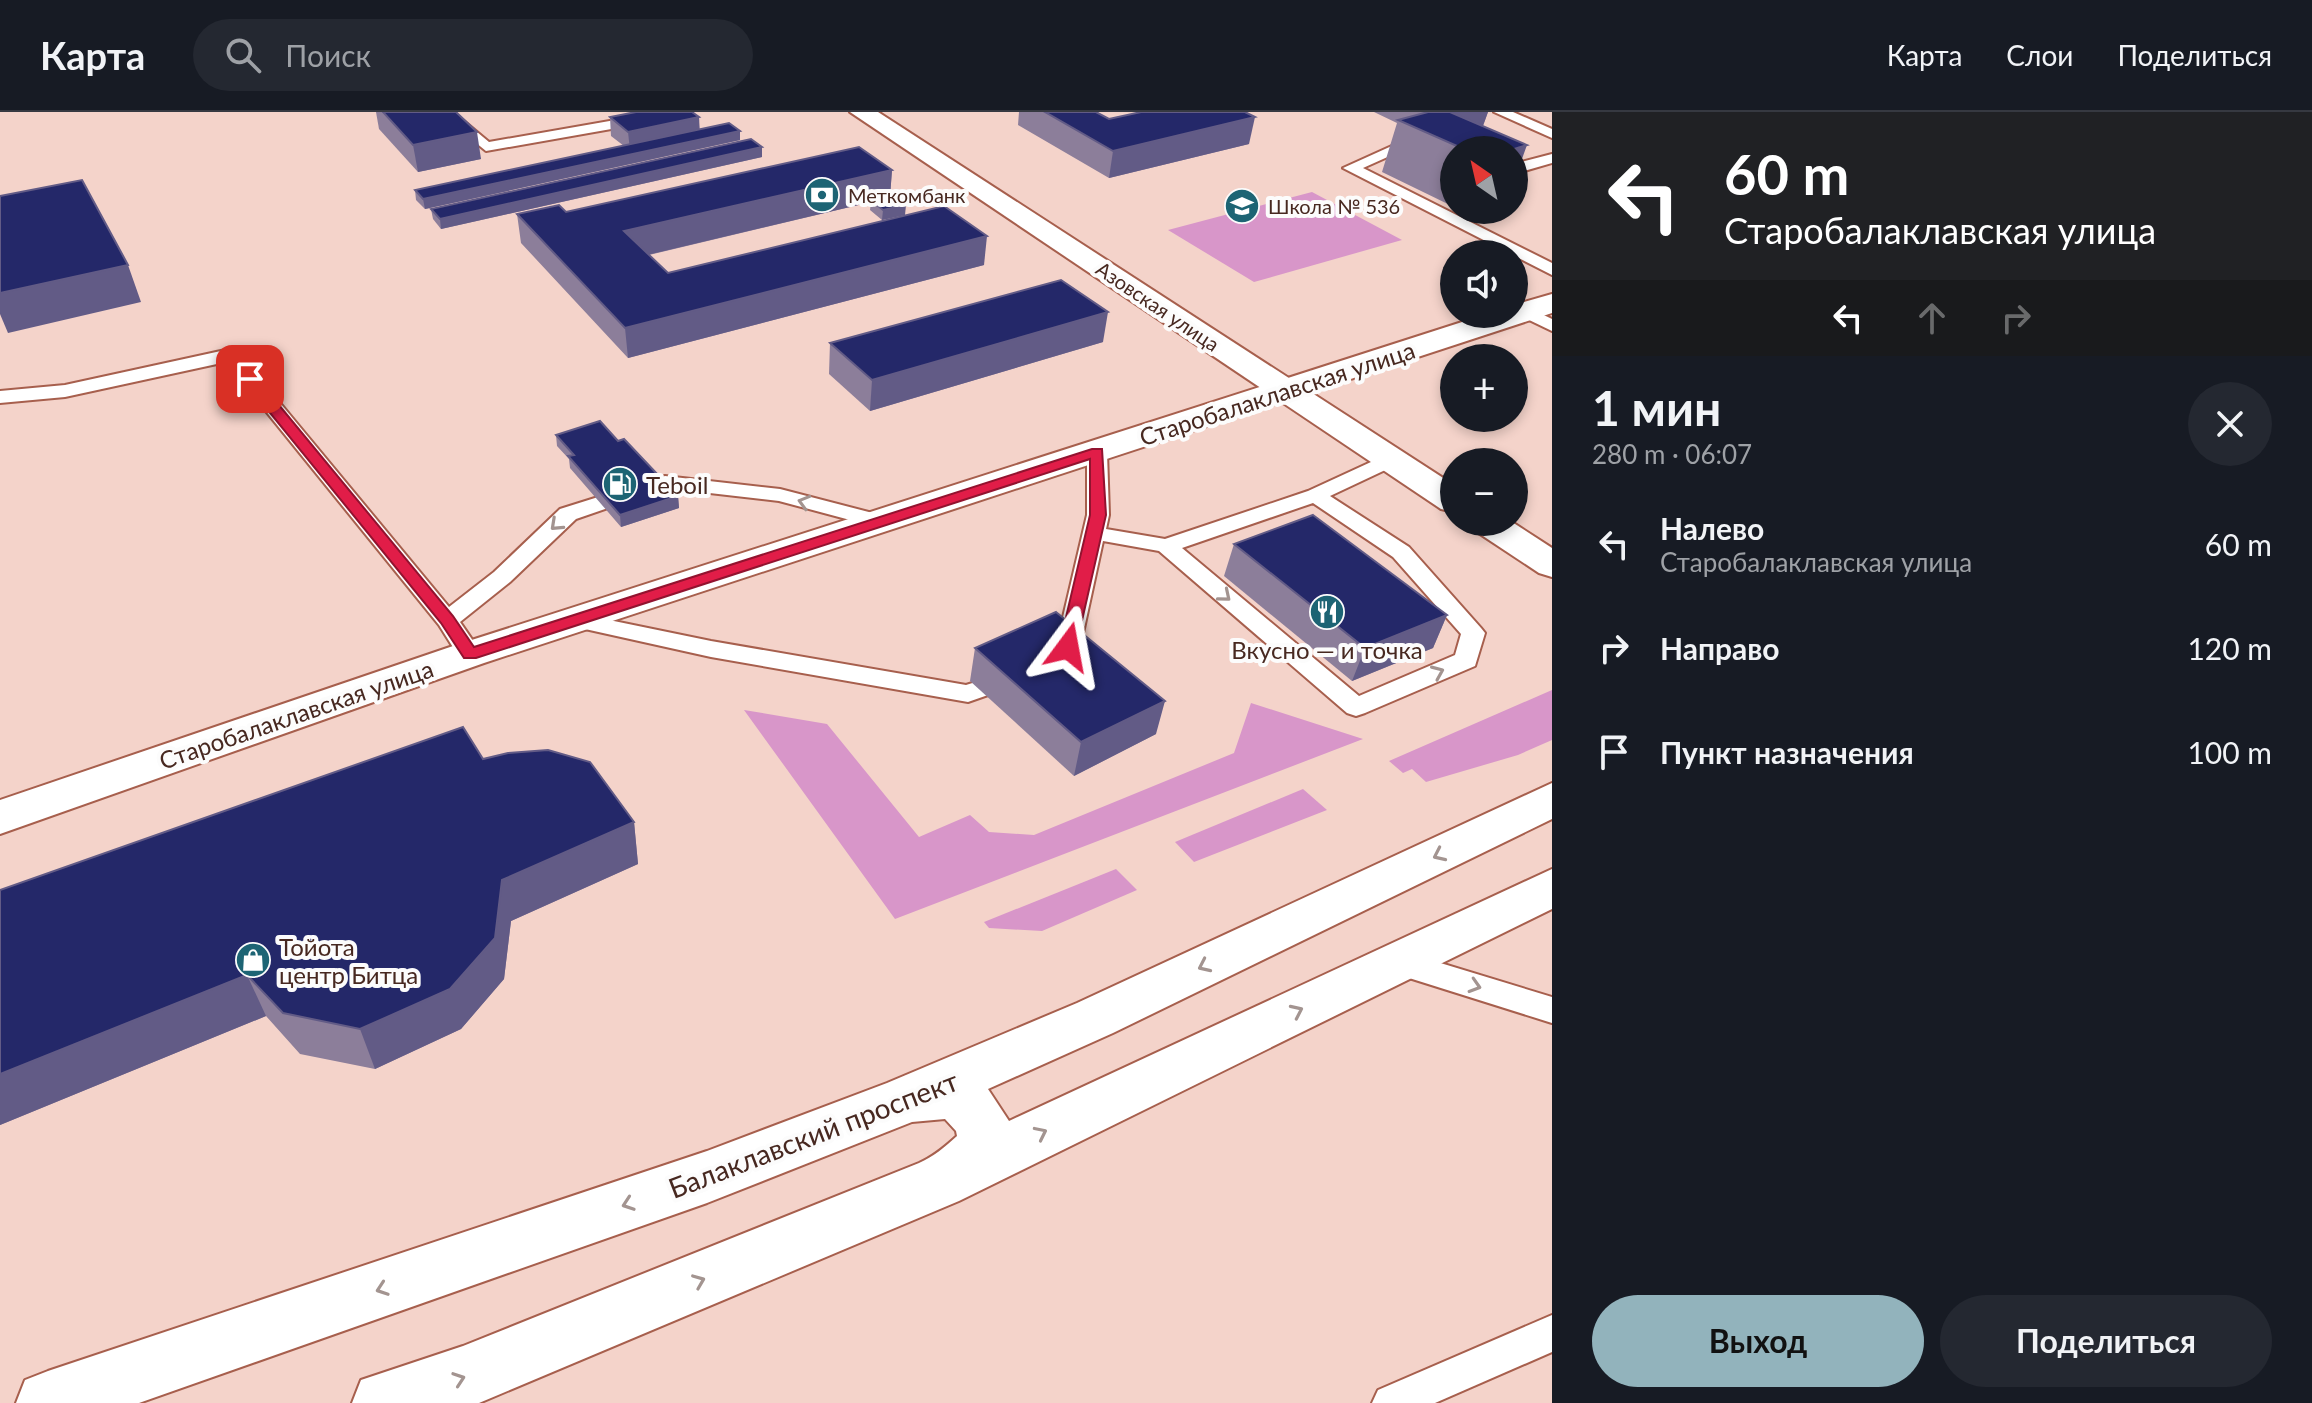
<!DOCTYPE html>
<html lang="ru">
<meta charset="utf-8">
<style>
:root{--surface:#171b24;--page:#242831;--text:#f1f3f6;--muted:#9ea1a6;--line:#363941;--accent:#92b3bc}
body{margin:0;font-family:Lato,sans-serif;background:var(--page);color:var(--text);height:100vh;display:flex;flex-direction:column;font-size:30px;white-space:nowrap}
*{box-sizing:border-box;margin:0}
p{font-size:26px;color:var(--muted)}
.icon{flex:none;width:44px;height:44px;fill:none;stroke:currentColor;stroke-width:2;stroke-linecap:round;stroke-linejoin:round}
.map{position:relative;flex:1;overflow:hidden}
.sheet{display:flex;flex-direction:column;background:var(--surface);width:760px}
.sheet>*{flex:none}
.banner{background:#202124;color:#fff;overflow:hidden}
.needle{width:52px;rotate:326deg}
.buttons{position:absolute;left:1440px;top:24px;display:grid;gap:16px}
.buttons a{display:grid;place-items:center;width:88px;height:88px;border-radius:50%;background:var(--surface);box-shadow:0 4px 12px #0003;font-size:40px}
.pin{position:absolute;display:grid;place-items:center;width:68px;height:68px;color:#fff;margin:-34px;border-radius:16px;box-shadow:0 4px 12px #0006}
.me{position:absolute;width:88px;margin:-44px;rotate:13deg;stroke-linejoin:round;filter:drop-shadow(0 0 6px #0008)}
.turn{display:flex;align-items:center;gap:28px;height:168px;padding:0 40px;font-size:36px}
.turn .icon{width:104px;height:104px;stroke-width:2.5}
.turn b{display:block;font-size:56px;line-height:68px}
.lanes{display:flex;align-items:center;height:76px;padding:0 40px;background:#0003;justify-content:center;gap:40px;direction:ltr}
.lanes .off{opacity:.35}
.round{display:grid;place-items:center;flex:none;width:84px;height:84px;border-radius:42px;background:var(--page)}
.overview{display:flex;align-items:center;justify-content:space-between;height:136px;padding:0 40px}
h1{font-size:48px;font-weight:700;line-height:60px}
.primary-button{display:flex;gap:16px;margin-top:auto;padding:16px 40px}
.primary-button a{flex:1;height:92px;border-radius:48px;background:var(--accent);color:#111;font-size:32px;font-weight:700;line-height:92px;text-align:center}
.primary-button a+a{background:var(--page);color:var(--text)}
ul{padding:0;list-style:none}
li{display:flex;align-items:center;gap:24px;height:104px;padding:0 40px}
li div{flex:1}
li b{display:block;font-size:30px}
li em{font-style:normal}
header{display:flex;align-items:center;gap:48px;box-sizing:border-box;height:112px;padding:0 40px;background:var(--surface);border-bottom:2px solid var(--line)}
header strong{font-size:38px}
nav{display:flex;gap:44px;margin-inline-start:auto;font-size:28px}
.search{width:560px;height:72px;background:var(--page);display:flex;align-items:center;gap:20px;box-sizing:border-box;padding:0 28px;border-radius:44px;color:var(--muted);font-size:30px}
main{display:flex;flex:1;min-height:0}
.map>svg:first-child{display:block}
.green{fill:#d896c9}
.lines{fill:none;stroke-linecap:round;stroke-linejoin:round}
.lane-casing{stroke:#a75f4d;stroke-width:4}
.street-casing{stroke:#a75f4d;stroke-width:4}
.secondary-casing{stroke:#a75f4d;stroke-width:4}
.lane{fill:#fff;fill-rule:evenodd}
.street{fill:#fff;fill-rule:evenodd}
.secondary{fill:#fff;fill-rule:evenodd}
.wall{fill:#8c7e9a}
.shaded-wall{fill:#625b86}
.building{fill:#242869;stroke:#625b86;stroke-width:2}
.oneway{stroke:#a39490}
.route{fill:#e11d48;stroke:#92132f;stroke-width:2}
.labels{text-anchor:middle;dominant-baseline:central;stroke-width:8;stroke-linejoin:round;paint-order:stroke}
.far-poi-label{font-size:20px;fill:#472820;stroke:#fcfcfc;text-anchor:start}
.far-street-label{font-size:20px;fill:#472820;stroke:#fcfcfc}
.street-label{font-size:24px;fill:#472820;stroke:#fcfcfc}
.poi-label{font-size:24px;fill:#472820;stroke:#fcfcfc;text-anchor:start}
.near-street-label{font-size:28px;fill:#472820;stroke:#fcfcfc}
</style>
<header>
<strong>Карта</strong>
<div class="search"><svg class="icon" aria-label="search" viewBox="0 0 24 24"><circle cx="10" cy="10" r="6"/><path d="M15 15l6 6"/></svg>Поиск</div>
<nav><a>Карта</a><a>Слои</a><a>Поделиться</a></nav>
</header>
<main>
<div class="map">
<svg width="1552" height="1291" viewBox="0 0 1552 1291">
<rect width="100%" height="100%" fill="#f4d3ca"/>
<g class="green">
<polygon points="1312,80 1402,128 1254,170 1168,118"/>
<polygon points="1552,578 1552,628 1518,643 1426,670 1412,657 1403,661 1389,649"/>
<polygon points="1251,591 1363,627 895,807 744,598 827,612 919,725 970,703 989,720 1034,723 1234,641"/>
<polygon points="1303,677 1327,698 1194,750 1175,730"/>
<polygon points="1116,757 1137,778 1042,819 989,816 984,810"/>
</g>
<g class="lines">
<g class="lane-casing">
<g id="lane">
<polygon points="438,0 453,0 489,30 661,0 692,0 685,4 486,39"/>
<polygon points="1494,0 1513,0 1552,17 1552,26"/>
<polygon points="1416,23 1421,24 1421,30 1363,56 1552,151 1552,163 1343,56"/>
<polygon points="1552,42 1552,51 1514,62 1514,52"/>
<polygon points="1525,194 1552,207 1552,219 1519,203 1516,199 1519,195"/>
<polygon points="230,237 237,239 449,495 494,460 560,397 665,364 780,377 888,405 891,410 880,416 779,389 666,376 576,407 510,470 460,510 482,542 479,548 461,548 439,513 226,250 65,285 0,291 0,279 65,273"/>
<path d="M1097,334L1107,340L1109,403L1106,417L1165,427L1308,379L1384,344H1398L1401,348L1398,352L1330,384L1409,435L1481,516L1485,521L1475,554L1365,601L1356,604L1347,601L1159,439L1103,429L1080,535L1067,546H1049L1046,540L1057,531L1087,403V340ZM1313,391L1393,445L1461,522L1455,543L1359,584L1182,436Z"/>
<polygon points="575,501 711,529 966,573 979,569 988,571 991,577 988,583 968,590 711,545 567,513 563,508 567,503"/>
<polygon points="1401,839 1552,885 1552,911 1390,860 1386,851 1390,842"/>
<polygon points="1552,1203 1552,1240 1435,1291 1372,1291 1378,1278"/>
</g>
</g>
<g class="street-casing">
<polygon id="street" points="1552,182 1552,201 484,551 0,722 0,688 456,533 1487,202 1514,202 1514,193"/>
</g>
<g class="secondary-casing">
<g id="secondary">
<polygon points="850,0 878,0 1454,373 1454,400 1441,397"/>
<polygon points="1469,410 1512,410 1552,436 1552,465 1539,461 1474,418"/>
<path d="M1552,671V707L1113,921L988,977L1009,1009L1552,757V797L959,1089L479,1291H352L361,1268L463,1234L919,1051C933,1045 945,1035 957,1024L956,1019L945,1007L912,1010L707,1091L139,1291H16L25,1268L48,1259L707,1039L887,971L1077,891Z"/>
</g>
</g>
<use href="#lane" class="lane"/>
<use href="#street" class="street"/>
<use href="#secondary" class="secondary"/>
</g>
<g class="wall">
<polygon points="376,0 456,0 481,47 418,60 379,17"/>
<polygon points="1019,0 1096,0 1109,7 1249,32 1109,66 1018,13"/>
<polygon points="1374,0 1488,0 1483,14 1514,38 1454,38 1454,95 1382,60 1397,11"/>
<polygon points="610,5 699,5 699,18 740,19 740,28 425,97 416,88 415,78 624,34 611,24"/>
<polygon points="762,35 762,45 441,117 433,107 431,97"/>
<polygon points="892,58 890,84 905,103 882,108 870,98 871,90 649,143 668,161 984,153 628,246 521,131 517,102 566,100"/>
<polygon points="1103,230 870,299 829,262 830,231"/>
<polygon points="556,323 618,329 678,384 679,396 621,415 570,356 569,347 557,334"/>
<polygon points="1234,432 1447,503 1433,536 1352,569 1224,464"/>
<polygon points="975,536 1156,622 1074,664 970,569"/>
<polygon points="483,647 634,710 638,752 511,809 504,867 461,917 375,957 300,942 266,904 0,1013 0,778"/>
</g>
<g class="shaded-wall">
<polygon points="1451,0 1488,0 1481,19"/>
<polygon points="699,5 700,23 630,38 628,20"/>
<polygon points="1255,5 1249,32 1109,66 1113,39"/>
<polygon points="740,19 740,28 425,97 423,87"/>
<polygon points="477,20 481,47 418,60 413,33"/>
<polygon points="1527,33 1514,69 1514,38 1511,38"/>
<polygon points="762,35 762,45 441,117 440,107"/>
<polygon points="892,58 890,85 871,88 871,90 626,148 624,119"/>
<polygon points="906,93 905,103 882,108 883,98"/>
<polygon points="987,124 984,153 628,246 625,216"/>
<polygon points="128,153 141,190 8,221 0,202 0,181"/>
<polygon points="1108,200 1103,230 870,299 872,268"/>
<polygon points="678,384 679,396 621,415 620,403"/>
<polygon points="1447,503 1433,536 1352,569 1365,536"/>
<polygon points="1165,589 1156,622 1074,664 1081,630"/>
<polygon points="634,710 638,752 511,809 504,867 461,917 375,957 360,917 502,768"/>
<polygon points="247,863 266,904 0,1013 0,962"/>
</g>
<g class="building">
<polygon points="383,0 456,0 477,20 413,33"/>
<polygon points="636,0 692,0 699,5 628,20 610,5"/>
<polygon points="1045,0 1096,0 1109,7 1141,0 1245,0 1255,5 1113,39"/>
<polygon points="1428,0 1450,0 1527,33 1511,38 1466,38 1398,8"/>
<polygon points="729,11 740,19 423,87 415,78"/>
<polygon points="751,27 762,35 440,107 431,97"/>
<polygon points="859,35 892,58 624,119 668,161 944,94 987,124 625,216 517,102 559,93 566,100"/>
<polygon points="82,68 128,153 0,181 0,84"/>
<polygon points="894,83 906,93 883,98 871,88"/>
<polygon points="1061,168 1108,200 872,268 830,231"/>
<polygon points="600,309 618,329 624,327 678,384 620,403 568,344 574,343 556,323"/>
<polygon points="1313,403 1447,503 1365,536 1234,432"/>
<polygon points="1056,500 1165,589 1081,630 975,536"/>
<polygon points="463,615 483,647 508,641 548,638 590,650 634,710 502,768 495,826 450,877 360,917 283,901 247,863 0,962 0,778"/>
</g>
<defs><path id="oneway-chevron" d="M-2-3.5L2.5 0L-2 3.5" fill="none" stroke-width="1.6" stroke-linecap="round" stroke-linejoin="round" transform="scale(2)"/></defs>
<g class="oneway">
<use href="#oneway-chevron" transform="translate(804 390) rotate(-164)"/>
<use href="#oneway-chevron" transform="translate(556 413) rotate(137)"/>
<use href="#oneway-chevron" transform="translate(1225 484) rotate(40)"/>
<use href="#oneway-chevron" transform="translate(1438 560) rotate(-23)"/>
<use href="#oneway-chevron" transform="translate(1439 743) rotate(155)"/>
<use href="#oneway-chevron" transform="translate(1204 854) rotate(155)"/>
<use href="#oneway-chevron" transform="translate(1475 874) rotate(17)"/>
<use href="#oneway-chevron" transform="translate(1297 899) rotate(-25)"/>
<use href="#oneway-chevron" transform="translate(1041 1021) rotate(-26)"/>
<use href="#oneway-chevron" transform="translate(628 1092) rotate(161)"/>
<use href="#oneway-chevron" transform="translate(699 1169) rotate(-22)"/>
<use href="#oneway-chevron" transform="translate(382 1177) rotate(161)"/>
<use href="#oneway-chevron" transform="translate(459 1267) rotate(-19)"/>
</g>
<polygon class="route" points="250,263 255,264 453,504 474,535 1092,337 1102,337 1106,403 1076,535 1068,541 1059,535 1090,403 1090,347 476,546 464,546 441,511 245,270 245,264"/>
<defs>
<g id="bank-disc" transform="scale(1.8)"><circle r="9.5" fill="#1d6474" stroke="#fcfcfc"/><path d="M-6-4H6V4H-6ZM0-2.3a2.3 2.3 0 1 0 0 4.6a2.3 2.3 0 1 0 0-4.6Z" fill="#fff"/></g>
<g id="school-disc" transform="scale(1.8)"><circle r="9.5" fill="#1d6474" stroke="#fcfcfc"/><path d="M0-5L7-2L0 1L-7-2ZM-4 1L0 2.5L4 1V4Q0 6-4 4Z" fill="#fff"/></g>
<g id="fuel-disc" transform="scale(1.8)"><circle r="9.5" fill="#1d6474" stroke="#fcfcfc"/><path d="M-5.5-6h7V0h2V4h1.3V-2.5L3-4.5l.8-.8L6-3V5H2.5V1h-1V6h-7ZM-4.2-4.7v3.2H.2V-4.7Z" fill="#fff"/></g>
<g id="restaurant-disc" transform="scale(1.8)"><circle r="9.5" fill="#1d6474" stroke="#fcfcfc"/><path d="M-5-6h1v4h1v-4h1v4h1v-4h1v5L-1.5 .5V6h-2V.5L-5-1ZM5-6V6H3V1.5H1.5Q1.5-4 5-6Z" fill="#fff"/></g>
<g id="shop-disc" transform="scale(1.8)"><circle r="9.5" fill="#1d6474" stroke="#fcfcfc"/><path d="M-5-2.5h2.3a2.7 3.5 0 0 1 5.4 0H5L5.5 6h-11ZM-1.5-2.5h3a1.5 2.3 0 0 0-3 0Z" fill="#fff"/></g>
</defs>
<g fill-rule="evenodd">
<use href="#bank-disc" x="822" y="83"/>
<use href="#school-disc" x="1242" y="94"/>
<use href="#fuel-disc" x="620" y="372"/>
<use href="#restaurant-disc" x="1327" y="500"/>
<use href="#shop-disc" x="253" y="848"/>
</g>
<g class="labels">
<g class="far-poi-label">
<text x="848" y="83">Меткомбанк</text>
<text x="1268" y="94">Школа № 536</text>
</g>
<g class="far-street-label">
<text transform="translate(1158 194) rotate(34)">Азовская улица</text>
</g>
<g class="street-label">
<text transform="translate(1277 281) rotate(-18)">Старобалаклавская улица</text>
<text transform="translate(296 602) rotate(-19)">Старобалаклавская улица</text>
</g>
<g class="poi-label">
<text x="646" y="372">Teboil</text>
<text x="1327" y="537" text-anchor="middle">Вкусно — и точка</text>
<text x="279" y="834">Тойота<tspan x="279" dy="28">центр Битца</tspan></text>
</g>
<g class="near-street-label">
<text transform="translate(813 1022) rotate(-21)">Балаклавский проспект</text>
</g>
</g>
</svg>
<div class="buttons">
<a><svg class="needle" viewBox="-14 -14 28 28"><path d="M0-13l5 13h-10z" fill="#e53935"/><path d="M0 13l5-13h-10z" fill="#9ea1a6"/></svg></a>
<a><svg class="icon" aria-label="sound" viewBox="0 0 24 24"><path d="M4 9h4l5-4v14l-5-4H4zM17 9q2 3 0 6"/></svg></a>
<a>+</a>
<a>−</a>
</div>
<div class="pin" style="left:250px;top:267px;background:#d93025"><svg class="icon" aria-label="arrive" viewBox="0 0 24 24"><path d="M6 21V4h12l-3 4 3 4H6"/></svg></div>
<svg class="me" style="left:1068px;top:535px" viewBox="-20 -20 40 40"><path d="M0-17L14 15 0 8-14 15z" fill="#e11d48" stroke="#fff" stroke-width="4"/></svg>
</div>
<section class="sheet">
<div class="banner">
<div class="turn"><svg class="icon" aria-label="left" viewBox="0 0 24 24"><path d="M17 20v-9H6M10 6l-5 5 5 5"/></svg><div><b>60 m</b>Старобалаклавская улица</div></div>
<div class="lanes"><svg class="icon" aria-label="left" viewBox="0 0 24 24"><path d="M17 20v-9H6M10 6l-5 5 5 5"/></svg><svg class="icon off" aria-label="ahead" viewBox="0 0 24 24"><path d="M12 20V5M6 11l6-6 6 6"/></svg><svg class="icon off" aria-label="right" viewBox="0 0 24 24"><path d="M7 20v-9h11M14 6l5 5-5 5"/></svg></div>
</div>
<div class="overview"><div><h1>1 мин</h1><p>280 m · 06:07</p></div><a class="round"><svg class="icon" aria-label="close" viewBox="0 0 24 24"><path d="M6 6l12 12M18 6L6 18"/></svg></a></div>
<ul>
<li><svg class="icon" aria-label="left" viewBox="0 0 24 24"><path d="M17 20v-9H6M10 6l-5 5 5 5"/></svg><div><b>Налево</b><p>Старобалаклавская улица</p></div><em>60 m</em></li>
<li><svg class="icon" aria-label="right" viewBox="0 0 24 24"><path d="M7 20v-9h11M14 6l5 5-5 5"/></svg><div><b>Направо</b></div><em>120 m</em></li>
<li><svg class="icon" aria-label="arrive" viewBox="0 0 24 24"><path d="M6 21V4h12l-3 4 3 4H6"/></svg><div><b>Пункт назначения</b></div><em>100 m</em></li>
</ul>
<div class="primary-button"><a>Выход</a><a>Поделиться</a></div>
</section>
</main>
